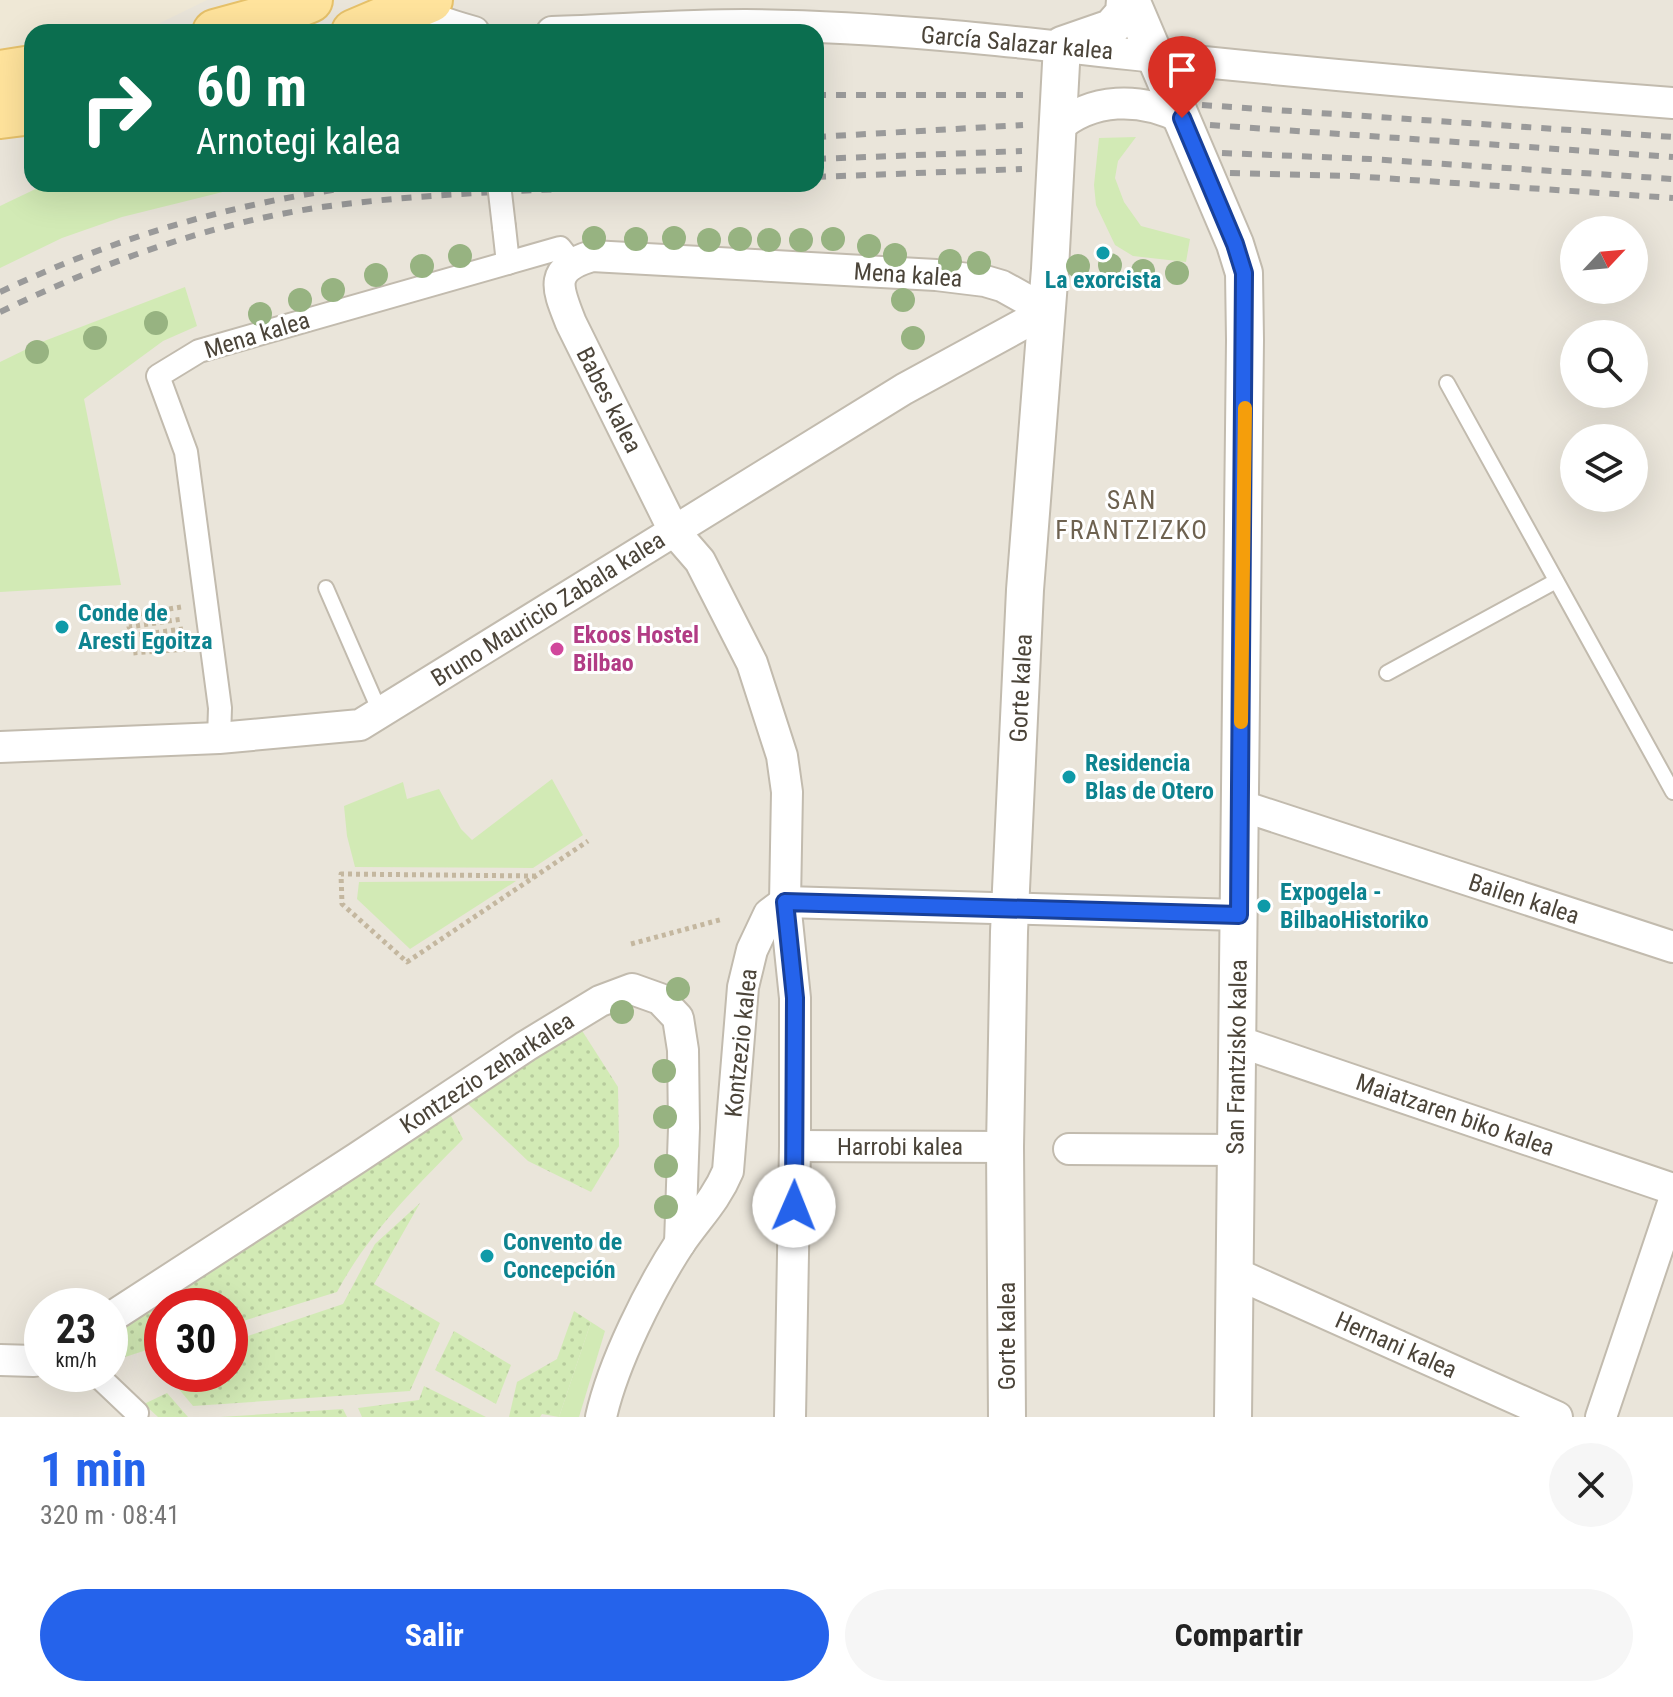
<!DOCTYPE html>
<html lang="es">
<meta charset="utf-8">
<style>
:root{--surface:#fff;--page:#f6f6f6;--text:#222;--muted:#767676;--accent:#2563eb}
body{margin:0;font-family:"Roboto Condensed",sans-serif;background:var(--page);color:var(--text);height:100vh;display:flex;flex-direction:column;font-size:30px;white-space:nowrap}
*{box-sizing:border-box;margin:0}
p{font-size:26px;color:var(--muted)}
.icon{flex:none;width:44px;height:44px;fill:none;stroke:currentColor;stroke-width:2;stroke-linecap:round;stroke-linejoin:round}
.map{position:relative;height:1417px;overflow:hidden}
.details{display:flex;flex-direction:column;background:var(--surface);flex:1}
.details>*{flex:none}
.banner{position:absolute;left:24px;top:24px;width:800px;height:168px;border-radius:24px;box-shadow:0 8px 32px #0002;background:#0b6e4f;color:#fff;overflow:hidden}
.needle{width:52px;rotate:64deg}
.buttons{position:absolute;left:1560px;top:216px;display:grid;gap:16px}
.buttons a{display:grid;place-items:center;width:88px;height:88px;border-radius:50%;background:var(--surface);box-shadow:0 8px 32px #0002;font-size:40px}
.speed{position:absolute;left:24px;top:1288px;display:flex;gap:16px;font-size:40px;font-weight:700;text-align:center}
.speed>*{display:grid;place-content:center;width:104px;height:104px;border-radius:50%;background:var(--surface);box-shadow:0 8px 32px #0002;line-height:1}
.speed small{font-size:20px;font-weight:400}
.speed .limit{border:12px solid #d22;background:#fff;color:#111}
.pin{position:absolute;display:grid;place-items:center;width:68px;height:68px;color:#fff;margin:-82px -34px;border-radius:50% 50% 50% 0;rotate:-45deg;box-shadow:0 0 8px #0007}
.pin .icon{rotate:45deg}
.me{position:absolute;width:88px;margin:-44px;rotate:1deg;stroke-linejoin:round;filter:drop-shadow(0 0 6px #0008)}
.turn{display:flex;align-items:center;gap:28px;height:168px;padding:0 40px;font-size:36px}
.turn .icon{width:104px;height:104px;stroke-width:2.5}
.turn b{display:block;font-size:56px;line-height:68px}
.round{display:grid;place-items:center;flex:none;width:84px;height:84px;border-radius:42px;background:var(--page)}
.headline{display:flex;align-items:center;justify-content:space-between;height:136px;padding:0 40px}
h1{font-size:48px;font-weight:700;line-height:60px;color:var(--accent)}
.primary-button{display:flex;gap:16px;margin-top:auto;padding:16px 40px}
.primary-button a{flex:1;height:92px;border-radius:48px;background:var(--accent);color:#fff;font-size:32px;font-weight:700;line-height:92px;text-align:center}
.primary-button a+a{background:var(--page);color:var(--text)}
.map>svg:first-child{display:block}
.residential{fill:#eae5da;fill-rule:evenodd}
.education{fill:#efe8d6}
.green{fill:#d2eab5}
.garden{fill:url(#garden-dots)}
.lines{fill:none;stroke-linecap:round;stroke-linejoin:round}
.service-casing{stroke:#c2bbae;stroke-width:18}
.pedestrian-casing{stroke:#c2bbae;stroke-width:26}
.minor-casing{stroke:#c2bbae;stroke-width:34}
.tertiary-casing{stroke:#c2bbae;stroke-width:40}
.primary-casing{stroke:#e6c16a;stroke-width:48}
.path{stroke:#c4b79f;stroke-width:5;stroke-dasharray:4 4;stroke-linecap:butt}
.service{stroke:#fff;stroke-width:14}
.pedestrian{stroke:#fff;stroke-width:22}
.minor{stroke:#fff;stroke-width:30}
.tertiary{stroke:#fff;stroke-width:36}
.primary{stroke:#ffe39c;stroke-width:44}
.rail{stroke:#9a9a9a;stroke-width:6;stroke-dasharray:10 10;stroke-linecap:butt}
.pedestrian-bridge-casing{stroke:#c2bbae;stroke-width:26;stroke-linecap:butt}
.pedestrian-bridge{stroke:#fff;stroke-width:22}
.tree{fill:#97b381}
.route-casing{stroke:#184099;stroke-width:20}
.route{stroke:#2563eb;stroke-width:14}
.slow{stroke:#f59e0b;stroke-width:14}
.culture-dot{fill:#0f9aa8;stroke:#fff;stroke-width:3}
.hotel-dot{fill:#d1479c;stroke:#fff;stroke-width:3}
.labels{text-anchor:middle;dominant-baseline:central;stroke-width:6;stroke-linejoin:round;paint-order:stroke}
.street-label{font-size:24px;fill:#4b4439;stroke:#fff}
.culture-label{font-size:24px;font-weight:bold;fill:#0d838f;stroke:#fff;text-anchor:start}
.hotel-label{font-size:24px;font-weight:bold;fill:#b23c85;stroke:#fff;text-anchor:start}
.neighbourhood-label{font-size:26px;letter-spacing:2px;fill:#6e6250;stroke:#fff}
</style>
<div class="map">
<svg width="1673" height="1417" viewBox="0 0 1673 1417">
<defs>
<pattern id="garden-dots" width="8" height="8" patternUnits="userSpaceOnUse" patternTransform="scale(2)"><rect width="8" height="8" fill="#d2eab5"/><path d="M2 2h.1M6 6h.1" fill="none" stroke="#b6ca9c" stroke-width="1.8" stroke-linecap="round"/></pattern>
</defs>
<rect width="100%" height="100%" fill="#f6f3ec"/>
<path class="residential" d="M0,0H1673V1417H0ZM32,32H816V184H32ZM1574,230H1634V290H1574ZM1574,334H1634V394H1574ZM1574,438H1634V498H1574ZM42,1306H110V1374H42ZM162,1306H230V1374H162Z"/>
<polygon class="education" points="0,0 207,0 156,25 114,32 32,32 32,47 0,52"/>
<g class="green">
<polygon points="1136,137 1118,161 1115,178 1124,202 1141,226 1190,239 1186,262 1133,256 1115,245 1096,205 1094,185 1099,138"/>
<polygon points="46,184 255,184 122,217 62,238 0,268 0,206"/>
<polygon points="185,287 197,326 163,341 84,399 121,585 0,592 0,362 39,343"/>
<polygon points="552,779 583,835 533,868 355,867 347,836 344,806 403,782 407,799 439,789 461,829 472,840"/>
<polygon points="516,881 410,949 357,899 359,882"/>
<polygon points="591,1322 605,1331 579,1417 559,1417"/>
</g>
<g class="garden">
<polygon points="581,1029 618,1087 619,1146 591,1192 528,1161 467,1103"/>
<path d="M450,1114L463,1139C416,1187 369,1232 337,1292L230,1325V1306H162V1345L122,1358L112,1334Z"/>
<polygon points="420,1203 374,1284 440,1323 410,1391 193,1406 178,1388 173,1374 230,1374 230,1342 343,1304 375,1244"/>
<polygon points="574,1311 591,1322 559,1417 542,1414 540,1417 509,1417 517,1382 557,1359"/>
<polygon points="454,1331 511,1365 496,1404 435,1370"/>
<polygon points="424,1386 486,1417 362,1417 358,1408 419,1400"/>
<polygon points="167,1393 188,1417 158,1417 144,1404"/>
<polygon points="343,1409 347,1417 220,1417"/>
</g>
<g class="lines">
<g class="service-casing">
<g id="service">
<polyline points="1447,383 1673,792"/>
<polyline points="326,588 380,712"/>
<polyline points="1387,673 1556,581"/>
</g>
</g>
<g class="pedestrian-casing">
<g id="pedestrian">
<polyline points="504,227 508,263"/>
<polyline points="219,738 220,708 186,452 158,376 199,351 560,248 571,262"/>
<polyline points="96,1374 137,1413"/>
</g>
</g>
<g class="minor-casing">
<g id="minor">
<path d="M405,0C424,18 449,25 474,32"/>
<path d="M552,32C616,30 681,25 745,25C882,26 1019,42 1155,57C1327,75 1500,90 1673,103"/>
<path d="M1056,129C1092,97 1140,97 1182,118"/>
<polyline points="0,747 219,738 360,725 904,389 1047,311"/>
<polyline points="1239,805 1673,947"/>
<polyline points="785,902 1239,915"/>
<polyline points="1237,1041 1673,1189"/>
<polyline points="795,1146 1005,1147"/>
<polyline points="1069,1149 1236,1150"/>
<polyline points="1235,1273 1557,1417"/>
<polyline points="110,1318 357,1158 526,1046 600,1001 632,989 660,999 678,1018 683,1050 684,1128 680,1243"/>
<polyline points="0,1360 34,1361 42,1357"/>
<path d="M601,1417C613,1363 650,1289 680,1243C697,1218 716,1200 728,1171L743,987L752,950L769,914L785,902"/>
<path d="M790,1417L795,1146V998L785,902L787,792L782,756L752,663L700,561L674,531L571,323C557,288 548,269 592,256L936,275L985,281L1002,286L1047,311"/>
<polyline points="1601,1417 1673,1203"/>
</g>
</g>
<g class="tertiary-casing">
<g id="tertiary">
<polyline points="1131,0 1235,244 1244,273 1245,340 1233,1417"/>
<polyline points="1007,1417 1005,1147 1009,932 1025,590 1050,269 1062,45 1111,28 1124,13 1125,0"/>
</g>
</g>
<g class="primary-casing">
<g id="primary">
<polyline points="215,32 266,18 310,0"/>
<polyline points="354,32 430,0"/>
<polyline points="0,73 32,68"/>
<polyline points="0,116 32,112"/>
</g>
</g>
<g class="path">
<polyline points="181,607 128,616 129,627 182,619"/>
<polyline points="183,629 130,636 132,653 187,649"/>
<polyline points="536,876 341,874 342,904 407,962 588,841"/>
<polyline points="631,944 723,919"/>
</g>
<use href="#service" class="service"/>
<use href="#pedestrian" class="pedestrian"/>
<use href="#minor" class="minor"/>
<use href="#tertiary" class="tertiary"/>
<use href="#primary" class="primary"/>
<g class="rail">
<polyline points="816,95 1023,95"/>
<polyline points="1202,105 1673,137"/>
<polyline points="1210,125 1673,157"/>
<polyline points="816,137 1023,125"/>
<polyline points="1222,153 1370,159 1673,179"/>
<polyline points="816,159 1022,151"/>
<polyline points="1230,173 1353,176 1673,198"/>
<polyline points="816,177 1022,169"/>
<path d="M0,292C120,235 244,200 376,184"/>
<path d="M0,312C101,263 211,223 322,207C440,191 561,190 680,184"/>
</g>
<g class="pedestrian-bridge-casing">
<polyline id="pedestrian-bridge" points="499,184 504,227"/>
</g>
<use href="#pedestrian-bridge" class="pedestrian-bridge"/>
</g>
<g class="tree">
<circle cx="594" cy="238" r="12"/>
<circle cx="674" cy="238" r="12"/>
<circle cx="636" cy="239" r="12"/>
<circle cx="740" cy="239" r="12"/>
<circle cx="833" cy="239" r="12"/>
<circle cx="709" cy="240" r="12"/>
<circle cx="769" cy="240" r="12"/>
<circle cx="801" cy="240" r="12"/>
<circle cx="869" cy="246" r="12"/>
<circle cx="895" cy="255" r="12"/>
<circle cx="460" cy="256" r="12"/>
<circle cx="950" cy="261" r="12"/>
<circle cx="979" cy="263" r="12"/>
<circle cx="1110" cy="265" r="12"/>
<circle cx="422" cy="266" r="12"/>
<circle cx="1078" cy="266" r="12"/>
<circle cx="1143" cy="271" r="12"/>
<circle cx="1177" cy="273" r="12"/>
<circle cx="376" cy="275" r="12"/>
<circle cx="333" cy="290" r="12"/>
<circle cx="300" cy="300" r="12"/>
<circle cx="903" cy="300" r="12"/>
<circle cx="260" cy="314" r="12"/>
<circle cx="156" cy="323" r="12"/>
<circle cx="95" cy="338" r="12"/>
<circle cx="913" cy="338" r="12"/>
<circle cx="37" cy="352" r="12"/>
<circle cx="678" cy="989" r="12"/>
<circle cx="622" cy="1012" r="12"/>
<circle cx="664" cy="1071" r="12"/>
<circle cx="665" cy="1117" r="12"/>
<circle cx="666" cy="1166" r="12"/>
<circle cx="666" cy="1207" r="12"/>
</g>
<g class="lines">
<g class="route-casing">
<polyline id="route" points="794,1206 795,998 785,902 1239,915 1244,273 1235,244 1182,118"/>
</g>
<use href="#route" class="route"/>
<polyline class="slow" points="1241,722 1245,408"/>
</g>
<g class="culture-dot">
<circle cx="1103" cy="253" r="8"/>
<circle cx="62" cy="627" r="8"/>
<circle cx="1069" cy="777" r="8"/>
<circle cx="1264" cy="906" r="8"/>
<circle cx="487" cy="1256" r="8"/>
</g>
<circle class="hotel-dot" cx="557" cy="649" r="8"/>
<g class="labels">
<g class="street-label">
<text transform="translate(1017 43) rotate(5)">García Salazar kalea</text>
<text transform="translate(908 275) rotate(4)">Mena kalea</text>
<text transform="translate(257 335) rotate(-17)">Mena kalea</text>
<text transform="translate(609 400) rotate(63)">Babes kalea</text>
<text transform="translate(548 609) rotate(-32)">Bruno Mauricio Zabala kalea</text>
<text transform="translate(1021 688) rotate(-87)">Gorte kalea</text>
<text transform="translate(1524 899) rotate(18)">Bailen kalea</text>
<text transform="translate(741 1043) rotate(-84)">Kontzezio kalea</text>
<text transform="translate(1237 1057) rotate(-89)">San Frantzisko kalea</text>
<text transform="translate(487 1073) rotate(-33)">Kontzezio zeharkalea</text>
<text transform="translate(1455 1115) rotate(19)">Maiatzaren biko kalea</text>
<text x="900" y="1147">Harrobi kalea</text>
<text transform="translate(1007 1336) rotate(-90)">Gorte kalea</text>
<text transform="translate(1396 1345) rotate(24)">Hernani kalea</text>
</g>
<g class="culture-label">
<text x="1103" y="280" text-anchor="middle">La exorcista</text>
<text x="78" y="613">Conde de<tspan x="78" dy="28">Aresti Egoitza</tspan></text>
<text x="1085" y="763">Residencia<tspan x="1085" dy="28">Blas de Otero</tspan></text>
<text x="1280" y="892">Expogela -<tspan x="1280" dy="28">BilbaoHistoriko</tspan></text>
<text x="503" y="1242">Convento de<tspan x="503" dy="28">Concepción</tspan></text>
</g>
<g class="hotel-label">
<text x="573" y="635">Ekoos Hostel<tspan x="573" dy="28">Bilbao</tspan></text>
</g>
<g class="neighbourhood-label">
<text x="1132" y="500">SAN<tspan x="1132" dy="30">FRANTZIZKO</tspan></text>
</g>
</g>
</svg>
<div class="buttons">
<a><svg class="needle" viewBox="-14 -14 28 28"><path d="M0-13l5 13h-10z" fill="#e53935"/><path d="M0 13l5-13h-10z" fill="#767676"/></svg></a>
<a><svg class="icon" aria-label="search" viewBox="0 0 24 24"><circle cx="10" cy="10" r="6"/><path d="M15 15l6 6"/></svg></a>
<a><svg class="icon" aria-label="layers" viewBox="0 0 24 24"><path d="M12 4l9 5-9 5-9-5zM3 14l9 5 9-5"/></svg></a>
</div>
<div class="speed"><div>23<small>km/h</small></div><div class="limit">30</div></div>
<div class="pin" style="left:1182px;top:118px;background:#d93025"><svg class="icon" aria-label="arrive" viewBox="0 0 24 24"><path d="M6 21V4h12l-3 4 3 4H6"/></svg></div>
<svg class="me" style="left:794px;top:1206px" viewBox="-20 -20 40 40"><circle r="19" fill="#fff"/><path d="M0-13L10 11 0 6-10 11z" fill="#2563eb"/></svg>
<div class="banner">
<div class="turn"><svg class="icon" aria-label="right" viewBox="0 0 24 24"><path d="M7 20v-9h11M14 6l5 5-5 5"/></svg><div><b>60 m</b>Arnotegi kalea</div></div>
</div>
</div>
<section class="details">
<div class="headline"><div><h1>1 min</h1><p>320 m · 08:41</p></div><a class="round"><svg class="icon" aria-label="close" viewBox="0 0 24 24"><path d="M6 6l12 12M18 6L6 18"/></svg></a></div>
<div class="primary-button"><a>Salir</a><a>Compartir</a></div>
</section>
